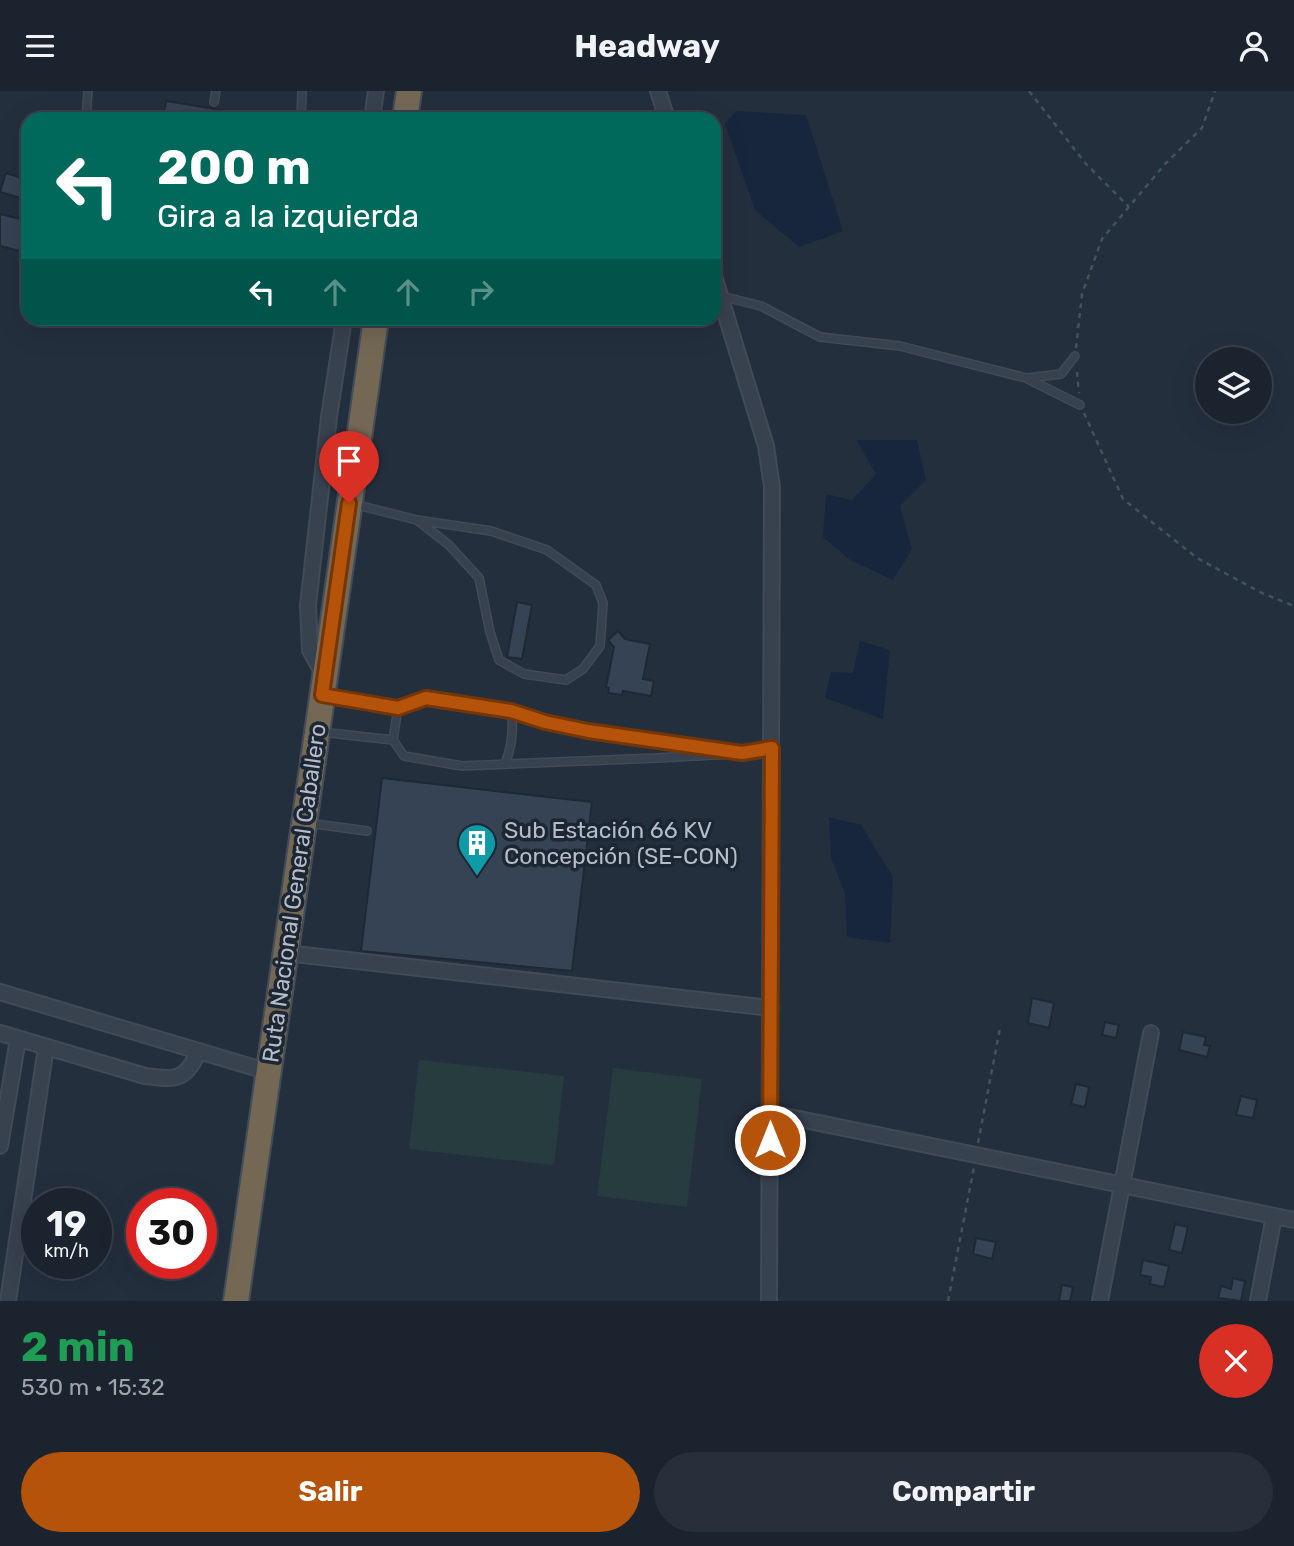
<!DOCTYPE html>
<html lang="es">
<meta charset="utf-8">
<style>
:root{--surface:#1b232e;--page:#282f3a;--text:#f1f3f6;--muted:#a0a4aa;--line:#39404a;--accent:#b45309}
body{margin:0;font-family:Rubik,sans-serif;background:var(--page);color:var(--text);height:100vh;display:flex;flex-direction:column;font-size:26px;white-space:nowrap}
*{box-sizing:border-box;margin:0}
p{font-size:23px;color:var(--muted)}
.icon{flex:none;width:38px;height:38px;fill:none;stroke:currentColor;stroke-width:2;stroke-linecap:round;stroke-linejoin:round}
.map{position:relative;height:1210px;overflow:hidden}
.side{display:flex;flex-direction:column;background:var(--surface);flex:1}
.side>*{flex:none}
.hud{position:absolute;left:21px;top:21px;width:700px;height:214px;border-radius:21px;box-shadow:0 7px 28px #0002,0 0 0 2px var(--line);background:#00695c;color:#fff;overflow:hidden}
.buttons{position:absolute;left:1195px;top:256px;display:grid;gap:14px}
.buttons a{display:grid;place-items:center;width:77px;height:77px;border-radius:50%;background:var(--surface);box-shadow:0 7px 28px #0002,0 0 0 2px var(--line);font-size:35px}
.speed{position:absolute;left:21px;top:1097px;display:flex;gap:14px;font-size:35px;font-weight:700;text-align:center}
.speed>*{display:grid;place-content:center;width:91px;height:91px;border-radius:50%;background:var(--surface);box-shadow:0 7px 28px #0002,0 0 0 2px var(--line);line-height:1}
.speed small{font-size:18px;font-weight:400}
.speed .limit{border:10px solid #d22;background:#fff;color:#111}
.pin{position:absolute;display:grid;place-items:center;width:60px;height:60px;color:#fff;margin:-72px -30px;border-radius:50% 50% 50% 0;rotate:-45deg;box-shadow:0 0 7px #0007}
.pin .icon{rotate:45deg}
.me{position:absolute;width:77px;margin:-38px;rotate:0deg;stroke-linejoin:round;filter:drop-shadow(0 0 5px #0008)}
.turn{display:flex;align-items:center;gap:24px;height:147px;padding:0 21px;font-size:32px}
.turn .icon{width:91px;height:91px;stroke-width:2.5}
.turn b{display:block;font-size:49px;line-height:60px}
.lanes{display:flex;align-items:center;height:66px;padding:0 21px;background:#0003;justify-content:center;gap:35px;direction:ltr}
.lanes .off{opacity:.35}
.round{display:grid;place-items:center;flex:none;width:74px;height:74px;border-radius:37px;background:var(--page)}
.overview{display:flex;align-items:center;justify-content:space-between;height:119px;padding:0 21px}
h1{font-size:42px;font-weight:700;line-height:52px;color:#1e9e55}
.action{display:flex;gap:14px;margin-top:auto;padding:14px 21px}
.action a{flex:1;height:80px;border-radius:42px;background:var(--accent);color:#fff;font-size:28px;font-weight:700;line-height:80px;text-align:center}
.action a+a{background:var(--page);color:var(--text)}
header{display:flex;justify-content:space-between;align-items:center;height:91px;padding:0 21px;background:var(--surface);font-size:32px;font-weight:700}
.map>svg:first-child{display:block}
.green{fill:#263c3f}
.water{fill:#17263c}
.building{fill:#364354;stroke:#1f2835;stroke-width:2}
.lines{fill:none;stroke-linecap:round;stroke-linejoin:round}
.lane-casing{stroke:#414a57;stroke-width:10}
.street-casing{stroke:#414a57;stroke-width:18}
.highway-casing{stroke:#434c59;stroke-width:28}
.path{stroke:#3f5557;stroke-width:2.5;stroke-dasharray:5 5;stroke-linecap:butt}
.lane{stroke:#38414e;stroke-width:7}
.street{stroke:#38414e;stroke-width:14}
.highway{stroke:#746855;stroke-width:24}
.route-casing{stroke:#753606;stroke-width:18}
.route{stroke:#b45309;stroke-width:12}
.labels{text-anchor:middle;dominant-baseline:central;stroke-width:7;stroke-linejoin:round;paint-order:stroke}
.poi-label{font-size:23px;fill:#b4bcc9;stroke:#1d2633;text-anchor:start}
.street-label{font-size:23px;fill:#b4bcc9;stroke:#1d2633}
</style>
<header><svg class="icon" aria-label="menu" viewBox="0 0 24 24"><path d="M4 6h16M4 12h16M4 18h16"/></svg>Headway<svg class="icon" aria-label="person" viewBox="0 0 24 24"><circle cx="12" cy="8" r="4"/><path d="M4 21q1-7 8-7t8 7"/></svg></header>
<div class="map">
<svg width="1294" height="1210" viewBox="0 0 1294 1210">
<rect width="100%" height="100%" fill="#242f3e"/>
<g class="green">
<polygon points="419,969 564,985 554,1074 409,1058"/>
<polygon points="613,977 702,988 687,1116 597,1105"/>
</g>
<g class="water">
<polygon points="736,20 806,24 843,140 799,156 755,119 725,33"/>
<polygon points="856,349 917,349 926,389 900,415 912,458 893,489 850,469 823,446 826,403 852,409 876,383"/>
<polygon points="860,550 890,559 883,628 825,607 831,581 853,582"/>
<polygon points="829,726 861,734 893,786 890,852 847,846 845,802 831,767"/>
</g>
<g class="building">
<polygon points="166,10 240,22 240,28 163,28"/>
<polygon points="6,82 28,89 28,109 0,101"/>
<polygon points="0,123 28,130 28,162 0,155"/>
<polygon points="517,511 532,514 522,568 507,566"/>
<polygon points="618,540 625,548 650,553 643,588 654,590 651,605 623,600 622,604 608,602 609,597 606,596 614,556 608,549"/>
<polygon points="382,687 592,711 572,880 361,860"/>
<polygon points="1032,907 1054,912 1049,937 1028,932"/>
<polygon points="1105,931 1119,934 1116,947 1102,944"/>
<polygon points="1183,941 1206,946 1204,954 1210,955 1207,966 1179,959"/>
<polygon points="1076,993 1089,996 1085,1016 1071,1013"/>
<polygon points="1241,1005 1257,1009 1253,1027 1236,1024"/>
<polygon points="1175,1133 1188,1136 1182,1162 1169,1159"/>
<polygon points="976,1147 996,1151 992,1168 973,1163"/>
<polygon points="1143,1169 1169,1175 1164,1196 1150,1193 1151,1186 1140,1184"/>
<polygon points="1233,1187 1245,1190 1241,1210 1218,1207 1221,1195 1231,1198"/>
<polygon points="1062,1194 1073,1196 1070,1210 1059,1210"/>
</g>
<g class="lines">
<g class="lane-casing">
<g id="lane">
<polyline points="214,11 216,0"/>
<polyline points="86,28 88,0"/>
<polyline points="301,28 302,0"/>
<polyline points="721,205 761,215 820,246 900,255 1026,287 1080,314"/>
<polyline points="1028,287 1061,283 1075,265"/>
<polyline points="353,413 417,429 449,454 479,487 490,541 499,569 524,583 566,589 583,578 600,555 603,512 596,494 547,459 491,440 417,429"/>
<polyline points="327,605 398,617 426,607 511,620 545,631 588,640 735,660"/>
<polyline points="321,641 393,649 404,665 462,675 657,667 734,663 771,657"/>
<polyline points="393,649 398,617"/>
<path d="M505,673C512,655 514,638 511,620"/>
<polyline points="308,732 367,740"/>
</g>
</g>
<g class="street-casing">
<g id="street">
<polyline points="658,0 667,28"/>
<polyline points="372,28 376,0"/>
<polyline points="714,185 766,355 772,396 769,1210"/>
<polyline points="324,584 310,559 308,514 329,326 344,228"/>
<polyline points="286,862 771,917"/>
<polyline points="0,901 269,981"/>
<path d="M0,942L145,985C176,989 185,990 199,960"/>
<polyline points="770,1022 1294,1129"/>
<polyline points="0,1055 18,948"/>
<polyline points="8,1210 46,956"/>
<polyline points="1100,1210 1151,942"/>
<polyline points="1258,1210 1274,1125"/>
</g>
</g>
<g class="highway-casing">
<g id="highway">
<polyline points="405,28 409,0"/>
<polyline points="236,1210 376,228"/>
</g>
</g>
<g class="path">
<polyline points="1029,0 1086,73 1129,116"/>
<polyline points="1076,257 1082,203 1102,148 1165,73 1202,37 1215,0"/>
<polyline points="1077,281 1079,302"/>
<polyline points="1084,322 1123,408 1197,467 1262,502 1294,515"/>
<polyline points="978,1052 1000,937"/>
<polyline points="948,1210 974,1076"/>
</g>
<use href="#lane" class="lane"/>
<use href="#street" class="street"/>
<use href="#highway" class="highway"/>
</g>
<g class="lines">
<g class="route-casing">
<polyline id="route" points="349,412 322,604 398,617 426,607 511,620 545,631 588,640 742,662 772,657 770,1049"/>
</g>
<use href="#route" class="route"/>
</g>
<defs>
<g id="building-pin" transform="scale(2.0125)"><path d="M0 17L-7.5 6A9.5 9.5 0 1 1 7.5 6Z" fill="#0f9aa8" stroke="#1d2633"/><path d="M-4-6H4V6H1V3H-1V6H-4ZM-2.5-4.3h1.7v1.8h-1.7ZM.8-4.3h1.7v1.8H.8ZM-2.5-1h1.7V.8h-1.7ZM.8-1h1.7V.8H.8Z" fill="#fff"/></g>
</defs>
<g fill-rule="evenodd">
<use href="#building-pin" x="477" y="752"/>
</g>
<g class="labels">
<g class="poi-label">
<text x="504" y="739">Sub Estación 66 KV<tspan x="504" dy="26">Concepción (SE-CON)</tspan></text>
</g>
<g class="street-label">
<text transform="translate(294 802) rotate(-82)">Ruta Nacional General Caballero</text>
</g>
</g>
</svg>
<div class="buttons">
<a><svg class="icon" aria-label="layers" viewBox="0 0 24 24"><path d="M12 4l9 5-9 5-9-5zM3 14l9 5 9-5"/></svg></a>
</div>
<div class="speed"><div>19<small>km/h</small></div><div class="limit">30</div></div>
<div class="pin" style="left:349px;top:412px;background:#d93025"><svg class="icon" aria-label="arrive" viewBox="0 0 24 24"><path d="M6 21V4h12l-3 4 3 4H6"/></svg></div>
<svg class="me" style="left:770px;top:1049px" viewBox="-20 -20 40 40"><circle r="17" fill="#b45309" stroke="#fff" stroke-width="3"/><path d="M0-11L8 9 0 5-8 9z" fill="#fff"/></svg>
<div class="hud">
<div class="turn"><svg class="icon" aria-label="left" viewBox="0 0 24 24"><path d="M17 20v-9H6M10 6l-5 5 5 5"/></svg><div><b>200 m</b>Gira a la izquierda</div></div>
<div class="lanes"><svg class="icon" aria-label="left" viewBox="0 0 24 24"><path d="M17 20v-9H6M10 6l-5 5 5 5"/></svg><svg class="icon off" aria-label="ahead" viewBox="0 0 24 24"><path d="M12 20V5M6 11l6-6 6 6"/></svg><svg class="icon off" aria-label="ahead" viewBox="0 0 24 24"><path d="M12 20V5M6 11l6-6 6 6"/></svg><svg class="icon off" aria-label="right" viewBox="0 0 24 24"><path d="M7 20v-9h11M14 6l5 5-5 5"/></svg></div>
</div>
</div>
<section class="side">
<div class="overview"><div><h1>2 min</h1><p>530 m · 15:32</p></div><a class="round" style="background:#d93025;color:#fff"><svg class="icon" aria-label="close" viewBox="0 0 24 24"><path d="M6 6l12 12M18 6L6 18"/></svg></a></div>
<div class="action"><a>Salir</a><a>Compartir</a></div>
</section>
